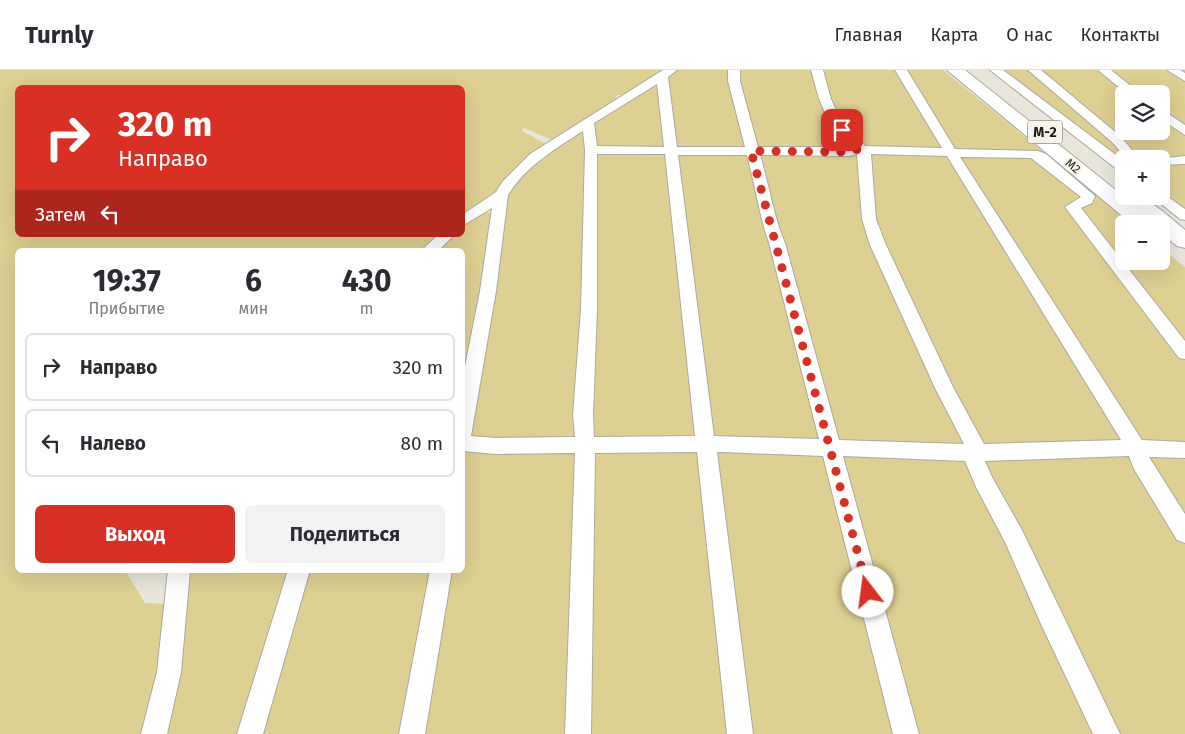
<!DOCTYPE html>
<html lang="ru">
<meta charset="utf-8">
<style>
:root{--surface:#fff;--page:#f2f2f3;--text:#2b2b33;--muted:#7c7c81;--line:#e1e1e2;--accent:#d93025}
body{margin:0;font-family:"Fira Sans",sans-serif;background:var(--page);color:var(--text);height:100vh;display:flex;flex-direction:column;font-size:19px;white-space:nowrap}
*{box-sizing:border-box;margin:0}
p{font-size:16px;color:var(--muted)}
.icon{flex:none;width:28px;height:28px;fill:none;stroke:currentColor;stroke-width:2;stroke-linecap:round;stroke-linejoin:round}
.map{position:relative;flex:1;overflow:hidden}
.details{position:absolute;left:15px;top:178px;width:450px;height:325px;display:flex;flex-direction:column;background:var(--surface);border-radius:8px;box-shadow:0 5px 20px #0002}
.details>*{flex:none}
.guide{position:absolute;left:15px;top:15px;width:450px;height:152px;border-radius:8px;box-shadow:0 5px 20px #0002;background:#d93025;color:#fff;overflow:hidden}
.controls{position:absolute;left:1115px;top:15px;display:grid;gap:10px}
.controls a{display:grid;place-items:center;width:55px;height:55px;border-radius:8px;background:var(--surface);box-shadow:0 5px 20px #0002;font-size:25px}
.pin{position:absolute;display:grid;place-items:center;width:42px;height:42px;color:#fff;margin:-21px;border-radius:10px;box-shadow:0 2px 8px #0006}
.me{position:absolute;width:55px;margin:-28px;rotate:345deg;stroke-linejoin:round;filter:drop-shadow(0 0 4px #0008)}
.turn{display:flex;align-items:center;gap:18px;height:105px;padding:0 20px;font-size:22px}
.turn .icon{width:65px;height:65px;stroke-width:2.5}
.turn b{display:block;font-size:35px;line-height:42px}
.then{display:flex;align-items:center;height:48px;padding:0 20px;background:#0003;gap:10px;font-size:19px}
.eta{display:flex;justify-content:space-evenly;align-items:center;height:85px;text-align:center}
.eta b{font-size:30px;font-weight:700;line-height:35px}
.primary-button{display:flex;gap:10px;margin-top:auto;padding:10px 20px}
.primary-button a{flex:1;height:58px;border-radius:8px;background:var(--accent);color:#fff;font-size:20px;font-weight:700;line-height:58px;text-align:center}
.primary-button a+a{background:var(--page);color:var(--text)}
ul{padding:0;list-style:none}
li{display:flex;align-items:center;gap:15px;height:68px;margin:0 10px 8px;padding:0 10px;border:2px solid var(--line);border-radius:8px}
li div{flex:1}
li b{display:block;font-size:19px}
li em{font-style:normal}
header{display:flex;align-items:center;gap:30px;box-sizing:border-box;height:70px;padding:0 25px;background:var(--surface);border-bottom:1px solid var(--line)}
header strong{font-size:24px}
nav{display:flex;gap:28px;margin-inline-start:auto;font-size:18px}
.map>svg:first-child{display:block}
.green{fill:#decf92;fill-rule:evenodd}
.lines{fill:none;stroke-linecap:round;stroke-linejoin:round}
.minor-casing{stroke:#aca99f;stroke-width:2}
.highway-casing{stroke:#aca99f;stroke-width:2}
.minor{fill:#fff;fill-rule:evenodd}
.highway{fill:#fff;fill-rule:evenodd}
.route{stroke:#d93025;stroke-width:9;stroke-dasharray:0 16.2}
.labels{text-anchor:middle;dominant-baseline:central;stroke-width:4;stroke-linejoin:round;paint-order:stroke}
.far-street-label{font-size:12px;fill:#1c1b17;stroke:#f6f3e8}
.shield{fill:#f6f3e8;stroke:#5d5c56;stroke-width:1}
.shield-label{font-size:14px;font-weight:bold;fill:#1c1b17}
</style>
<header>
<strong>Turnly</strong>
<nav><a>Главная</a><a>Карта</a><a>О нас</a><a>Контакты</a></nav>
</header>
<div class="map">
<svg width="1185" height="664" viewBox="0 0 1185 664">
<rect width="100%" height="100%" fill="#e8e6db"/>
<g class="green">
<polygon points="0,0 665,0 629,24 617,25 615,29 619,32 555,71 524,58 522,61 548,75 499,121 463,148 462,18 18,18 18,165 442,165 425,180 18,180 18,500 125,500 145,533 168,534 168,573 145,664 0,664"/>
<polygon points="676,0 943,0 1132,154 1124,154 1124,191 1161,191 1161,178 1185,197 1185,664 158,664 184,500 462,500 462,180 434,180 451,165 462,165 463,156 478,143 501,142 504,124 539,86 623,36"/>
<path d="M998,0H1185V144L1161,125V89H1124V96ZM1124,24H1161V61H1124Z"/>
</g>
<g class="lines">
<g class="minor-casing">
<g id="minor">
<path d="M663,0H677L668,7L677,77H745L728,11V0H740V11L758,77H853L828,49L819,29L811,0H823L831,29L840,49L865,76L942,78L895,0H907L955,79L1038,81L1046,84L1095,126L1092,133L1081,138L1185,271V289L1179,288L1065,137L1081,127L1031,88L960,87L1142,370L1185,372V388L1149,387L1185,444V473L1177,470L1134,399L1129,386L985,391L992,407L1022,460L1120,664H1093L1041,554L1005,472L976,417L965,391L843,386L919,664H893L823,386L722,382H717L753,664H727L697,382L595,383L591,664H565L575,383L496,384L462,381V311L480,221L492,138L462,156V145L496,122L503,111L530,84ZM657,14L664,77L597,76L594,53ZM583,61L585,80L581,239L573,345L575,367L496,368L471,366L496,221L508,125C526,96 555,79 583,61ZM597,84H665L695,366L594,367L593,345L597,239ZM857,84L862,149L870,175L935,318L964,374L839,370L785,173C773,145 769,114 760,85L849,86ZM871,84L947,86L1121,370L984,374L953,317L886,175L876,149ZM678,85H747C755,114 759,145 769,173L819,369L714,366Z"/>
<polygon points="990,0 1003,0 1124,91 1124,102 1119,101"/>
<polygon points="1028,0 1041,0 1120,66 1140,89 1127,89 1112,72"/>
<polygon points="1098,0 1111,0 1141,24 1127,24"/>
<polygon points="1167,0 1180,0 1185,3 1185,11"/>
<polygon points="1161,39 1185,55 1185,65 1161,49"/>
<polygon points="1185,86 1185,94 1161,95 1161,89 1156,89"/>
<polygon points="1161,122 1185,139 1185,150 1180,149 1155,129 1153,126 1161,126"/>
<polygon points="438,165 454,165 439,180 422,180"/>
<polygon points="168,500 190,500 181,602 167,664 141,664 157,602"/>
<polygon points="288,500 310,500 263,664 237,664"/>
<polygon points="430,500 452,500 425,664 399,664"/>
</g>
</g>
<g class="highway-casing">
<path id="highway" d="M947,0H965L1127,129C1143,120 1172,150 1185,160V178L1177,176L1161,163V154H1132Z"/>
</g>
<use href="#minor" class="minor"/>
<use href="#highway" class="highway"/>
</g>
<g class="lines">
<polyline class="route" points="842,60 862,78 849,82 751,81 868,522"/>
</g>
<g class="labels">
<g class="far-street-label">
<text transform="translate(1073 96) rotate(39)">М2</text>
</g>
<rect class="shield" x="1027.5" y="50.5" width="35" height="23" rx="4"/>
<g class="shield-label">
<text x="1045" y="62">М-2</text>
</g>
</g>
</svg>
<div class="controls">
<a><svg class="icon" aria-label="layers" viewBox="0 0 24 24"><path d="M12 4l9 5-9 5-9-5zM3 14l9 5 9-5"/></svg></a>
<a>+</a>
<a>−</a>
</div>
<div class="pin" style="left:842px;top:60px;background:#d93025"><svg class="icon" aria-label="arrive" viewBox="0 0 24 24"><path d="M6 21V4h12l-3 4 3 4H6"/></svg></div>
<svg class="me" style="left:868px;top:522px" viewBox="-20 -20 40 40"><circle r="19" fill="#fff"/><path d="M0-13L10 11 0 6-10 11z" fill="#d93025"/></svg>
<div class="guide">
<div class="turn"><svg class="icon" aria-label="right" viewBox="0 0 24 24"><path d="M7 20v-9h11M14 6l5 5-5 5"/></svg><div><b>320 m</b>Направо</div></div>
<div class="then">Затем<svg class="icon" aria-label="left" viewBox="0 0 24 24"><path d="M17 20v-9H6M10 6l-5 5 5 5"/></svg></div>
</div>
<section class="details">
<div class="eta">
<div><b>19:37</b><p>Прибытие</p></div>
<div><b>6</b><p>мин</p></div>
<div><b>430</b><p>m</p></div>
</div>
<ul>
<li><svg class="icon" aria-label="right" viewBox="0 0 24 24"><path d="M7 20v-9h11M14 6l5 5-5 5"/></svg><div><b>Направо</b></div><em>320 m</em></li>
<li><svg class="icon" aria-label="left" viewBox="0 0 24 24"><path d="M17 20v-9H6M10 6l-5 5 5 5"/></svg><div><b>Налево</b></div><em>80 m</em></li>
</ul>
<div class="primary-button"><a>Выход</a><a>Поделиться</a></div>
</section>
</div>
